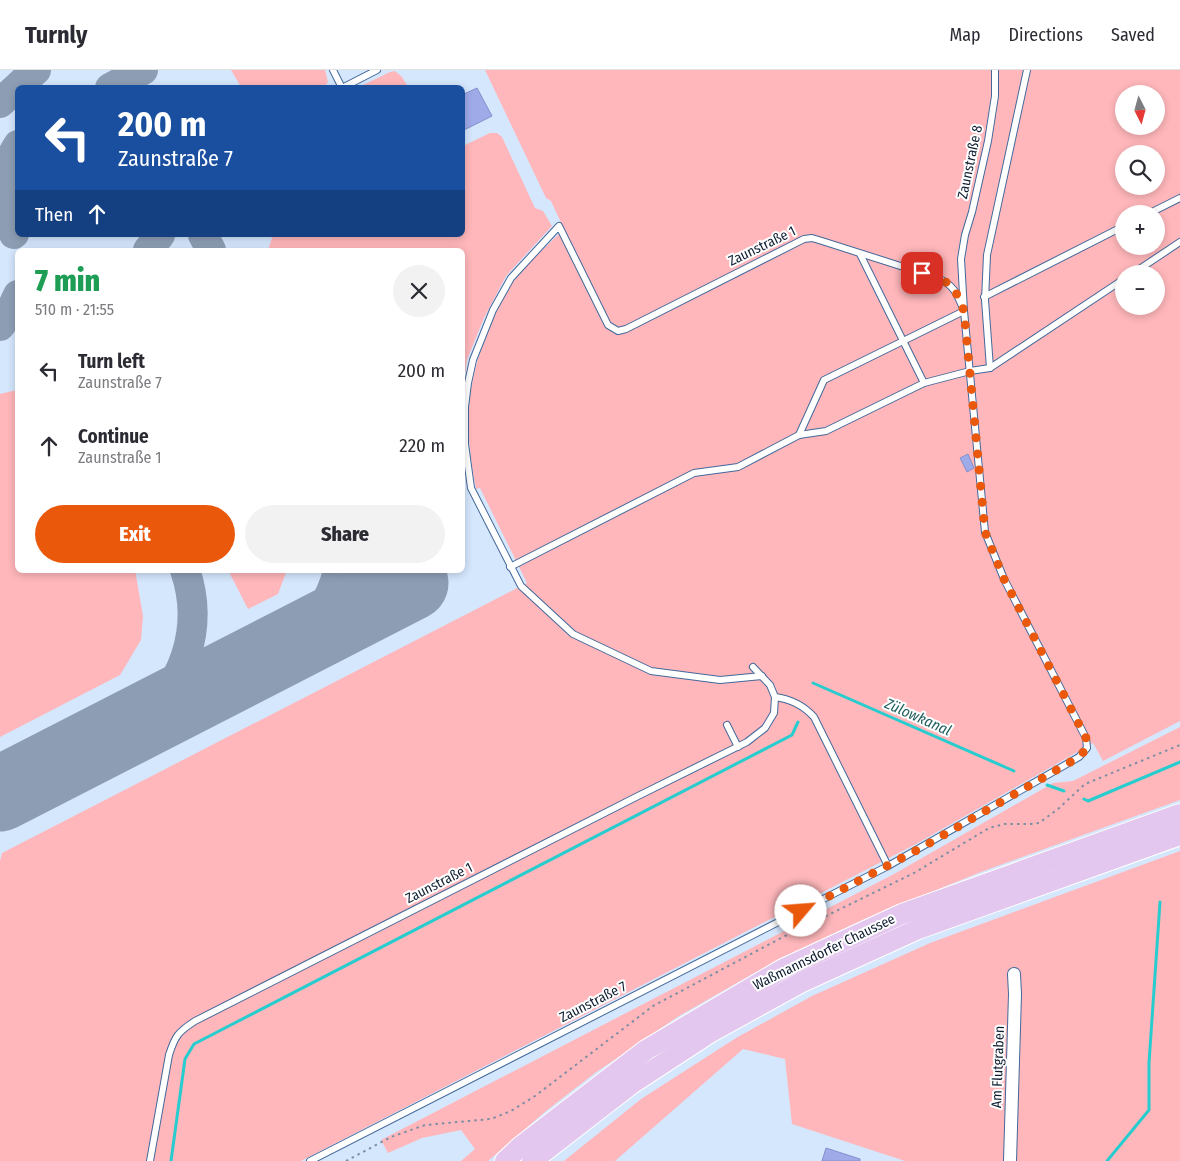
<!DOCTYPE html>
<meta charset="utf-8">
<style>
:root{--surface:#fff;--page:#f2f2f3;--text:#2b2b33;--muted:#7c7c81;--line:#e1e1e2;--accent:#ea580c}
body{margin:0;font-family:"Fira Sans Condensed",sans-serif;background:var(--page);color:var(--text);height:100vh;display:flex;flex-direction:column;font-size:19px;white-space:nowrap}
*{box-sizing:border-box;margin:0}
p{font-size:16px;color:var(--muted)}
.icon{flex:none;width:28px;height:28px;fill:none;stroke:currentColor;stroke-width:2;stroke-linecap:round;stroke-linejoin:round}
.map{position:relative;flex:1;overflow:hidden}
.sheet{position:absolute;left:15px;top:178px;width:450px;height:325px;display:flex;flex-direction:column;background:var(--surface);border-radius:8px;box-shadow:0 2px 8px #0003}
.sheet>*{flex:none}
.banner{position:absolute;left:15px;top:15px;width:450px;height:152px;border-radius:8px;box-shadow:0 2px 8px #0003;background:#1a4fa0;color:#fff;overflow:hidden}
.needle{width:32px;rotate:174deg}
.buttons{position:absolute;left:1115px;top:15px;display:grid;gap:10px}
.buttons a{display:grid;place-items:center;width:50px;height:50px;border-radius:50%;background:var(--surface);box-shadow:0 2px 8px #0003;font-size:25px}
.pin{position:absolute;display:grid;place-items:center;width:42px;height:42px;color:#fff;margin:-21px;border-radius:10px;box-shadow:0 2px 8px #0006}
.me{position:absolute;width:55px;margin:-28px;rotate:63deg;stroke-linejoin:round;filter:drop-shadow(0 0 4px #0008)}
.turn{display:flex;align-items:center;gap:18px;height:105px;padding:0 20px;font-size:22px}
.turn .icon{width:65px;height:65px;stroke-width:2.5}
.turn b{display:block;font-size:35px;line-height:42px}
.then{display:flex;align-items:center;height:48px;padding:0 20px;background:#0003;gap:10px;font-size:19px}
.round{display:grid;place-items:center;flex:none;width:52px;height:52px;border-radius:26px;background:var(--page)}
.headline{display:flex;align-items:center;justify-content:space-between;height:85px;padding:0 20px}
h1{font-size:30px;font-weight:800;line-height:38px;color:#1e9e55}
.primary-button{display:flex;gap:10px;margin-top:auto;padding:10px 20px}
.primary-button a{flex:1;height:58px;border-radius:30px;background:var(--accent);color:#fff;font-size:20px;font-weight:800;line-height:58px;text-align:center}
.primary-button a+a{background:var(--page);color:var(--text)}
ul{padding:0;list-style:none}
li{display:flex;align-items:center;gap:15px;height:75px;padding:0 20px}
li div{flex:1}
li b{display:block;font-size:19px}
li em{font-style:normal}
header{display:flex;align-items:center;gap:30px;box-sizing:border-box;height:70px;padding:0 25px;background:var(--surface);border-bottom:1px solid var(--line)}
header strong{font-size:24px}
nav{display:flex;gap:28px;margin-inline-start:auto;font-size:18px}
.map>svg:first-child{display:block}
.green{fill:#ffb7bb;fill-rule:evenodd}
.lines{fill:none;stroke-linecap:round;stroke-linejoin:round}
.stream{stroke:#27cdce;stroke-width:3}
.taxiway{stroke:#8d9eb4;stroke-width:30}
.runway{stroke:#8d9eb4;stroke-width:75}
.building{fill:#9fabe9;stroke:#848fcb}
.lane-casing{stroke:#43689a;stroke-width:8}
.street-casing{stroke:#43689a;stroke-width:14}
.primary-casing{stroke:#fff;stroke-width:22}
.path{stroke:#7e8ea3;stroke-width:2;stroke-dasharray:2.5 4;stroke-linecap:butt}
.lane{stroke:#fff;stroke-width:6}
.street{stroke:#fff;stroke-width:12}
.primary{stroke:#e3c7ef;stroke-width:20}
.route{stroke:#ea580c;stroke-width:9;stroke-dasharray:0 16.2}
.labels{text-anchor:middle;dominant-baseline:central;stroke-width:4;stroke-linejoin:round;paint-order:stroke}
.street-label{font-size:14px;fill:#0e1d31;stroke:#fff}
.water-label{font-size:15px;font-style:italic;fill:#236161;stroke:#fff}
</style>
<header>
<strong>Turnly</strong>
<nav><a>Map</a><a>Directions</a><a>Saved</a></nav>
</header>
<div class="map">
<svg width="1180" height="1091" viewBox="0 0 1180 1091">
<rect width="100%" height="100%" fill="#d5e7fd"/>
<g class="green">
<polygon points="231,0 325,0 328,12 324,17 241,17"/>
<path d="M485,0H1180V651L1103,691L1093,673L916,774L301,1091H0V791L2,783L527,513L480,418L476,419C469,384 465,344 473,309C476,292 483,275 489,258C496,242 505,222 516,208C530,190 548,175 564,159L551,131L546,128ZM1124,24H1156V56H1124ZM1124,84H1156V116H1124ZM1124,144H1156V176H1124ZM1124,204H1156V236H1124Z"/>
<polygon points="395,1 402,7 408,17 359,17 390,2"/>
<polygon points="490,63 497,63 502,67 535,138 543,141 552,156 506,206 484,248 467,290 463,319 462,180 268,180 273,165 462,165 463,76"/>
<polygon points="17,320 18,500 135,500 143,546 141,570 120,605 0,667 0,324"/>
<polygon points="228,500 287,500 278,524 248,539"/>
<polygon points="1180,657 1180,730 981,802 867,848 779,889 679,946 595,1003 546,1041 488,1091 461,1091 475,1079 461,1060 422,1068 388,1083 381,1070 894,804 1053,713 1073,711"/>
<polygon points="1180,781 1180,1091 905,1091 792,1054 785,989 743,979 615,1091 564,1091 641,1029 736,968 812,926 930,873"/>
</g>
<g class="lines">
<g class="stream">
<polyline points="813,613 1014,701"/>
<polyline points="1047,715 1064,721"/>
<polyline points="1084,729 1088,731 1180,692"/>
<polyline points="171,1091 185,989 194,974 792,665 798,652"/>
<polyline points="1107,1091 1149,1040 1149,993 1160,832"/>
</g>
<g class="taxiway">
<polyline points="110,18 143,0"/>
<polyline points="0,33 36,0"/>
<path d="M14,164C1,135 0,103 18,75"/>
<polyline points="203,165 211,180"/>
<polyline points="148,180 160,165"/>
<polyline points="0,256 9,244 18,225"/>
<path d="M282,579C309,561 331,533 338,500"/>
<path d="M134,655C184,620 205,558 185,500"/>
</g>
<polyline class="runway" points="0,724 411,513"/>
</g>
<g class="building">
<polygon points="477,18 492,46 462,61 462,25"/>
<polygon points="968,384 974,398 967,402 960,388"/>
<polygon points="826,1078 860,1089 860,1091 822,1091"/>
</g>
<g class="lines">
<g class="lane-casing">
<g id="lane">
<polyline points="333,0 342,18"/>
<polyline points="342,18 377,0"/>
<polyline points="1148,144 1180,128"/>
<polyline points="860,184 924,313"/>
<polyline points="1132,204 1180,172"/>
<polyline points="984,227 1124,156"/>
<polyline points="990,298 985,230 987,185 1027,0"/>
<polyline points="799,365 826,361 924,313 970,301 990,298 1124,209"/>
<polyline points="510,497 694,403 738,397 799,365 824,310 964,241 961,189 965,165 972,142 988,71 995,26 995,0"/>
<path d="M775,627C791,629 803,635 814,647L888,796"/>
<polyline points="727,655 738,677"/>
<path d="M150,1091L169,985C175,966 178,962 195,951L638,726L747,672L765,658L774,643L775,627L770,615L753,597"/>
<path d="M310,1091L888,796L1079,687L1087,678L1086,668L1004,509L985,462L964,241C957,224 955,216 938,208L822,171L812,168L804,169L626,259L618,261L608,255L559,156L511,208L493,240L473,290L468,313L465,337V374L471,418L521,516L573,564L651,601L720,610L762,606"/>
</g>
</g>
<g class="street-casing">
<polyline id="street" points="1010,1091 1015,924 1014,904"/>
</g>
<g class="primary-casing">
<g id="primary">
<polyline points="505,1091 520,1077 646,980 783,899 902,844 1180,744"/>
<polyline points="532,1091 630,1015 711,962 800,913 918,859 1180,765"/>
</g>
</g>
<polyline class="path" points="346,1091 391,1067 425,1055 491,1049 511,1041 535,1026 653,936 783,867 914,803 989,758 1005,754 1030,754 1039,753 1058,739 1085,714 1180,675"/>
<use href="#lane" class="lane"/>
<use href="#street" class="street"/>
<use href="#primary" class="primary"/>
</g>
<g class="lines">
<path class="route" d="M801,841L921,778L1079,687L1087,678L1086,668L1004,509L985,462L964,241C953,213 951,212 922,203"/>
</g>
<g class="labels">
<g class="street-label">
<text transform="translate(970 92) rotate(-78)">Zaunstraße 8</text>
<text transform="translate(762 176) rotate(-26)">Zaunstraße 1</text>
<text transform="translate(439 813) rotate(-27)">Zaunstraße 1</text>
<text transform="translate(824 882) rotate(-26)">Waßmannsdorfer Chaussee</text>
<text transform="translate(593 932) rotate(-27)">Zaunstraße 7</text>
<text transform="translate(998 997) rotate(-88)">Am Flutgraben</text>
</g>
<g class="water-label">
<text transform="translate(918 647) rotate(24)">Zülowkanal</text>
</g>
</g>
</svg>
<div class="buttons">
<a><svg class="needle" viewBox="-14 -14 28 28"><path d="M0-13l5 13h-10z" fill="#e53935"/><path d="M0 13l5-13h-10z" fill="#7c7c81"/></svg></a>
<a><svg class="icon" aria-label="search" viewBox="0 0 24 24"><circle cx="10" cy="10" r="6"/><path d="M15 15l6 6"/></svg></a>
<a>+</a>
<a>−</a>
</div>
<div class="pin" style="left:922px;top:203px;background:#d93025"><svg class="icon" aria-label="arrive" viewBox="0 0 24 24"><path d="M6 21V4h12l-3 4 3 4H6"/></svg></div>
<svg class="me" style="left:801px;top:841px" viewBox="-20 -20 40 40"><circle r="19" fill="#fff"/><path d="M0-13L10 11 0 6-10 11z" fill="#ea580c"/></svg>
<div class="banner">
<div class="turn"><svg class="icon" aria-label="left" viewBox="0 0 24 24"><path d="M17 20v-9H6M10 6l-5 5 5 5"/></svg><div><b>200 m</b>Zaunstraße 7</div></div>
<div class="then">Then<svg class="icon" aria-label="ahead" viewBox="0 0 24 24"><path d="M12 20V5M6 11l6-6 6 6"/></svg></div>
</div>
<section class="sheet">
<div class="headline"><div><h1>7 min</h1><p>510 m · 21:55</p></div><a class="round"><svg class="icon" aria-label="close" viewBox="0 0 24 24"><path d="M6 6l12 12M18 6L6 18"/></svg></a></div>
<ul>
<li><svg class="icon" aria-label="left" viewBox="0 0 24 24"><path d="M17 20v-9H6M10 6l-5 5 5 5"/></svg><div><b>Turn left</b><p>Zaunstraße 7</p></div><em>200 m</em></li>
<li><svg class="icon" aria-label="ahead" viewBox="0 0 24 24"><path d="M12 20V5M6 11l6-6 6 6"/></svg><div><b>Continue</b><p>Zaunstraße 1</p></div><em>220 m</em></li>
</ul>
<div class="primary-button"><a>Exit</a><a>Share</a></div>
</section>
</div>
